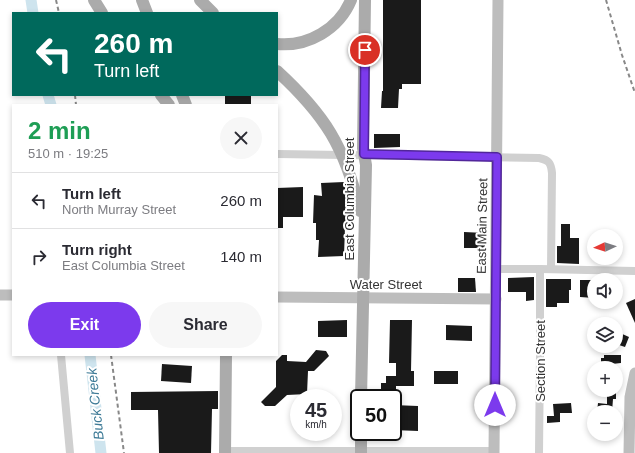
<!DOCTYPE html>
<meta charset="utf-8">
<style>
:root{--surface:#fff;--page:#f7f7f7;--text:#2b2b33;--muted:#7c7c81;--line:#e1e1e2;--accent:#7c3aed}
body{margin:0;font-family:Arial,sans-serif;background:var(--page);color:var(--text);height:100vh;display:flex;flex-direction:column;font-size:15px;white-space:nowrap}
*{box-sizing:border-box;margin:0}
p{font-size:13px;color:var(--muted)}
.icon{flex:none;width:22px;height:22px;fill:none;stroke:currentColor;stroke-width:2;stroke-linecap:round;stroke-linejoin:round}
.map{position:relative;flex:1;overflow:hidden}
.drawer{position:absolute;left:12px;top:104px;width:266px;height:252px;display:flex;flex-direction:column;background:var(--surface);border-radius:0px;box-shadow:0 2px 6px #0003}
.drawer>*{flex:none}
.hud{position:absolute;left:12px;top:12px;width:266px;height:84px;border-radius:0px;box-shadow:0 2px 6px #0003;background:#00695c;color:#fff;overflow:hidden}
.needle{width:26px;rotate:266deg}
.controls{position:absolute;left:587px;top:229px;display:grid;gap:8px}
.controls a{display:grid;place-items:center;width:36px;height:36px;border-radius:50%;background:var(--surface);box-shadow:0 2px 6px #0003;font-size:20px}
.speed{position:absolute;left:290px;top:389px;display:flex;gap:8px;font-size:20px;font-weight:700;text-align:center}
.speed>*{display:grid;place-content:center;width:52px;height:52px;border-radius:50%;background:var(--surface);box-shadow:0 2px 6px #0003;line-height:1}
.speed small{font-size:10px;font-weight:400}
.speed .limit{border:2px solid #111;border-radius:6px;background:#fff;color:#111}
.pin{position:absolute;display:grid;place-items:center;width:34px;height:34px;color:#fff;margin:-17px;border:2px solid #fff;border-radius:50%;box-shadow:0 1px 4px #0007}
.me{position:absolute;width:44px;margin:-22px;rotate:0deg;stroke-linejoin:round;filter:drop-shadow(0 0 3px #0008)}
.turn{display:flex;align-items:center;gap:14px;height:84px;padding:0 16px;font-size:18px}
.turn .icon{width:52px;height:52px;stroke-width:2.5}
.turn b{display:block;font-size:28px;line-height:34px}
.round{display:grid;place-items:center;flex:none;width:42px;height:42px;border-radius:21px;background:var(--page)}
.head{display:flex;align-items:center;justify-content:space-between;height:68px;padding:0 16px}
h1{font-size:24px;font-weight:700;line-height:30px;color:#1e9e55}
.action{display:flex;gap:8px;margin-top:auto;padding:8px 16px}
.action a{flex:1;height:46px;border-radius:24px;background:var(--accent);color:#fff;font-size:16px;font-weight:700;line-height:46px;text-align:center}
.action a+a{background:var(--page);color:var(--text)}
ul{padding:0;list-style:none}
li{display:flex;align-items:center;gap:12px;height:56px;padding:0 16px;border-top:1px solid var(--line)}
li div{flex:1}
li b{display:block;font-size:15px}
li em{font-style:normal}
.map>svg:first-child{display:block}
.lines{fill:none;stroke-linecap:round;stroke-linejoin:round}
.river{stroke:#cee4ee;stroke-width:11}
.building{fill:#1a1a1a}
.street{stroke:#d0d0d0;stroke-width:8}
.secondary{stroke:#bdbdbd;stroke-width:11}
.primary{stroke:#ababab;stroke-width:12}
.rail{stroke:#888;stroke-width:2;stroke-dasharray:4 3;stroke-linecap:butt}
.route-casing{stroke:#51269a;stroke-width:10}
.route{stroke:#7c3aed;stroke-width:7}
.labels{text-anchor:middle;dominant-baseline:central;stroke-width:4;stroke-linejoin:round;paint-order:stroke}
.street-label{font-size:13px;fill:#333;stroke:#fff}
.water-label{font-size:14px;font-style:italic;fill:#3e7b97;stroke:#fff}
</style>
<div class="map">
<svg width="635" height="453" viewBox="0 0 635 453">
<rect width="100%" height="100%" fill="#fff"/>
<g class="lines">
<g class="river">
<polyline points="31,0 33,13"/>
<polyline points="48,95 51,105"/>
<polyline points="90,355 101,453"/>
</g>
</g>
<g class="building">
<polygon points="383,0 421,0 421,84 402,84 402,89 399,89 398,108 381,108 382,91 383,91"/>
<rect x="225" y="95" width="26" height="10"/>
<polygon points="374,134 400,134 400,147 374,148"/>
<polygon points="344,182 355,225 345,227 344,256 318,257 319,240 316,240 316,223 313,223 314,195 322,196 321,183"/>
<polygon points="303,187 303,217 283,217 283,228 277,228 277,188"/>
<polygon points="561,224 570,224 570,238 579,238 579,264 557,263 557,246 561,246"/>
<polygon points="464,232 485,233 485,248 464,248"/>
<polygon points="534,277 534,300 526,301 526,292 508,292 508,278"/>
<polygon points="458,278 475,278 476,292 458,292"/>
<polygon points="546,279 571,279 571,290 569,290 569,303 557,303 557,307 546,307"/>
<polygon points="580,280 594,280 594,298 580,297"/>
<polygon points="635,299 635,323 626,303"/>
<polygon points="347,320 347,337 318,337 318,321"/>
<polygon points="390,320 412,320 411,371 414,371 414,386 396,386 396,398 381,398 381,383 386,383 386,376 396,376 396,363 389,363"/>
<polygon points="446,325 472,326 472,341 446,340"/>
<polygon points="620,333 629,337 625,347 616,344 616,337 618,338"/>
<polygon points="316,350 326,351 329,356 314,371 308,371 307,394 287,395 275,406 265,406 261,402 276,387 276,361 282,355 287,355 287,361 306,362"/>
<polygon points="604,355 621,355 621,363 612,364 612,366 601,366 601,358 604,358"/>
<polygon points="162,364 192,366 191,383 161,381"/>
<rect x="434" y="371" width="24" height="13"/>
<polygon points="607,390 616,390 616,399 613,399 612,412 597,412 598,403 607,404"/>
<polygon points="218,391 218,409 212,409 211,453 159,453 158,410 131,410 131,392"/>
<polygon points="571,403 572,413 560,413 560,422 547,423 547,416 554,416 553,404"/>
<polygon points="393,405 418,406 418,431 393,430"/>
</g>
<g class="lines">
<g class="street">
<path d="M277,154L539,158C549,160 551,163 552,173L551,269"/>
<polyline points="496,269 540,269 635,271"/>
<polyline points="61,355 70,453"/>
<polyline points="225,451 494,451"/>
<polyline points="539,453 540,355 540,269"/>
</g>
<g class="secondary">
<polyline points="0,295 13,295"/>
<polyline points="277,297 496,299"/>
<polyline points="494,453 498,0"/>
<polyline points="629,453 630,397 635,373"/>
</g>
<g class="primary">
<polyline points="94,0 102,13"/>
<polyline points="142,0 147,13"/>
<polyline points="200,0 213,13"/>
<path d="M277,44C308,47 339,29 351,0"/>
<path d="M277,71C325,115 345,147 360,211"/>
<polyline points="161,95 169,105"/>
<polyline points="182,95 186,105"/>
<polyline points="361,398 366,165 363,148 365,0"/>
<polyline points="225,453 226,355"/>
<polyline points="361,453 361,432"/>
</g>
<g class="rail">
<polyline points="56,0 59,13"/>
<polyline points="606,0 622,55 635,93"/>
<polyline points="75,95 76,105"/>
<polyline points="111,355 124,453"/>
</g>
</g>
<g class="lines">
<g class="route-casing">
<polyline id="route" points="365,50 364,154 497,157 495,405"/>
</g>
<use href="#route" class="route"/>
</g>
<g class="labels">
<g class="street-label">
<text transform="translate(349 199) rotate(-90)">East Columbia Street</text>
<text transform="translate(482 226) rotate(-89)">East Main Street</text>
<text x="386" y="284">Water Street</text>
<text transform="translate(540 361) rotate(-90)">Section Street</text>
</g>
<g class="water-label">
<text transform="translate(95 404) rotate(-96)">Buck Creek</text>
</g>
</g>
</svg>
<div class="controls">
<a><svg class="needle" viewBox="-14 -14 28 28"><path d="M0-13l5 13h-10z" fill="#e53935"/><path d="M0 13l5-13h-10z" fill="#7c7c81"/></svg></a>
<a><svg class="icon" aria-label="sound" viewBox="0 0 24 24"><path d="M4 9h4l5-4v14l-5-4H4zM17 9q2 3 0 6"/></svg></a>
<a><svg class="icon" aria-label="layers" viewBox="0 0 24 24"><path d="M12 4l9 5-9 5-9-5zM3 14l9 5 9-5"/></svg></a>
<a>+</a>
<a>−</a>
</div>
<div class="speed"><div>45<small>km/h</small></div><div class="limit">50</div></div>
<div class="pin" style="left:365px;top:50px;background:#d93025"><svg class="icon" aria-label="arrive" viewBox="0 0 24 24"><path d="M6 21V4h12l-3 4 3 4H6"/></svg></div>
<svg class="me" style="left:495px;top:405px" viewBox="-20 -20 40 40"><circle r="19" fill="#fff"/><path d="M0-13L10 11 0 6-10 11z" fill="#7c3aed"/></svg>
<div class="hud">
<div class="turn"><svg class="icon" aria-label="left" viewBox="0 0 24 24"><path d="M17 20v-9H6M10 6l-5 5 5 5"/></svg><div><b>260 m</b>Turn left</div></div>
</div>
<section class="drawer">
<div class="head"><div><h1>2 min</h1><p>510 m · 19:25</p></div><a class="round"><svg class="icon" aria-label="close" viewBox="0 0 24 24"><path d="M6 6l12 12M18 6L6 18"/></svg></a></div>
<ul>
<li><svg class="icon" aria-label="left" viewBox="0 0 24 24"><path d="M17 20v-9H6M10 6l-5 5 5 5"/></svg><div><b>Turn left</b><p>North Murray Street</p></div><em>260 m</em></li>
<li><svg class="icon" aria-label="right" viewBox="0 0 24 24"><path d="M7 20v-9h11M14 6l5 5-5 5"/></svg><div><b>Turn right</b><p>East Columbia Street</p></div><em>140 m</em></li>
</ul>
<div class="action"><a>Exit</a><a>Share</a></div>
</section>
</div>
